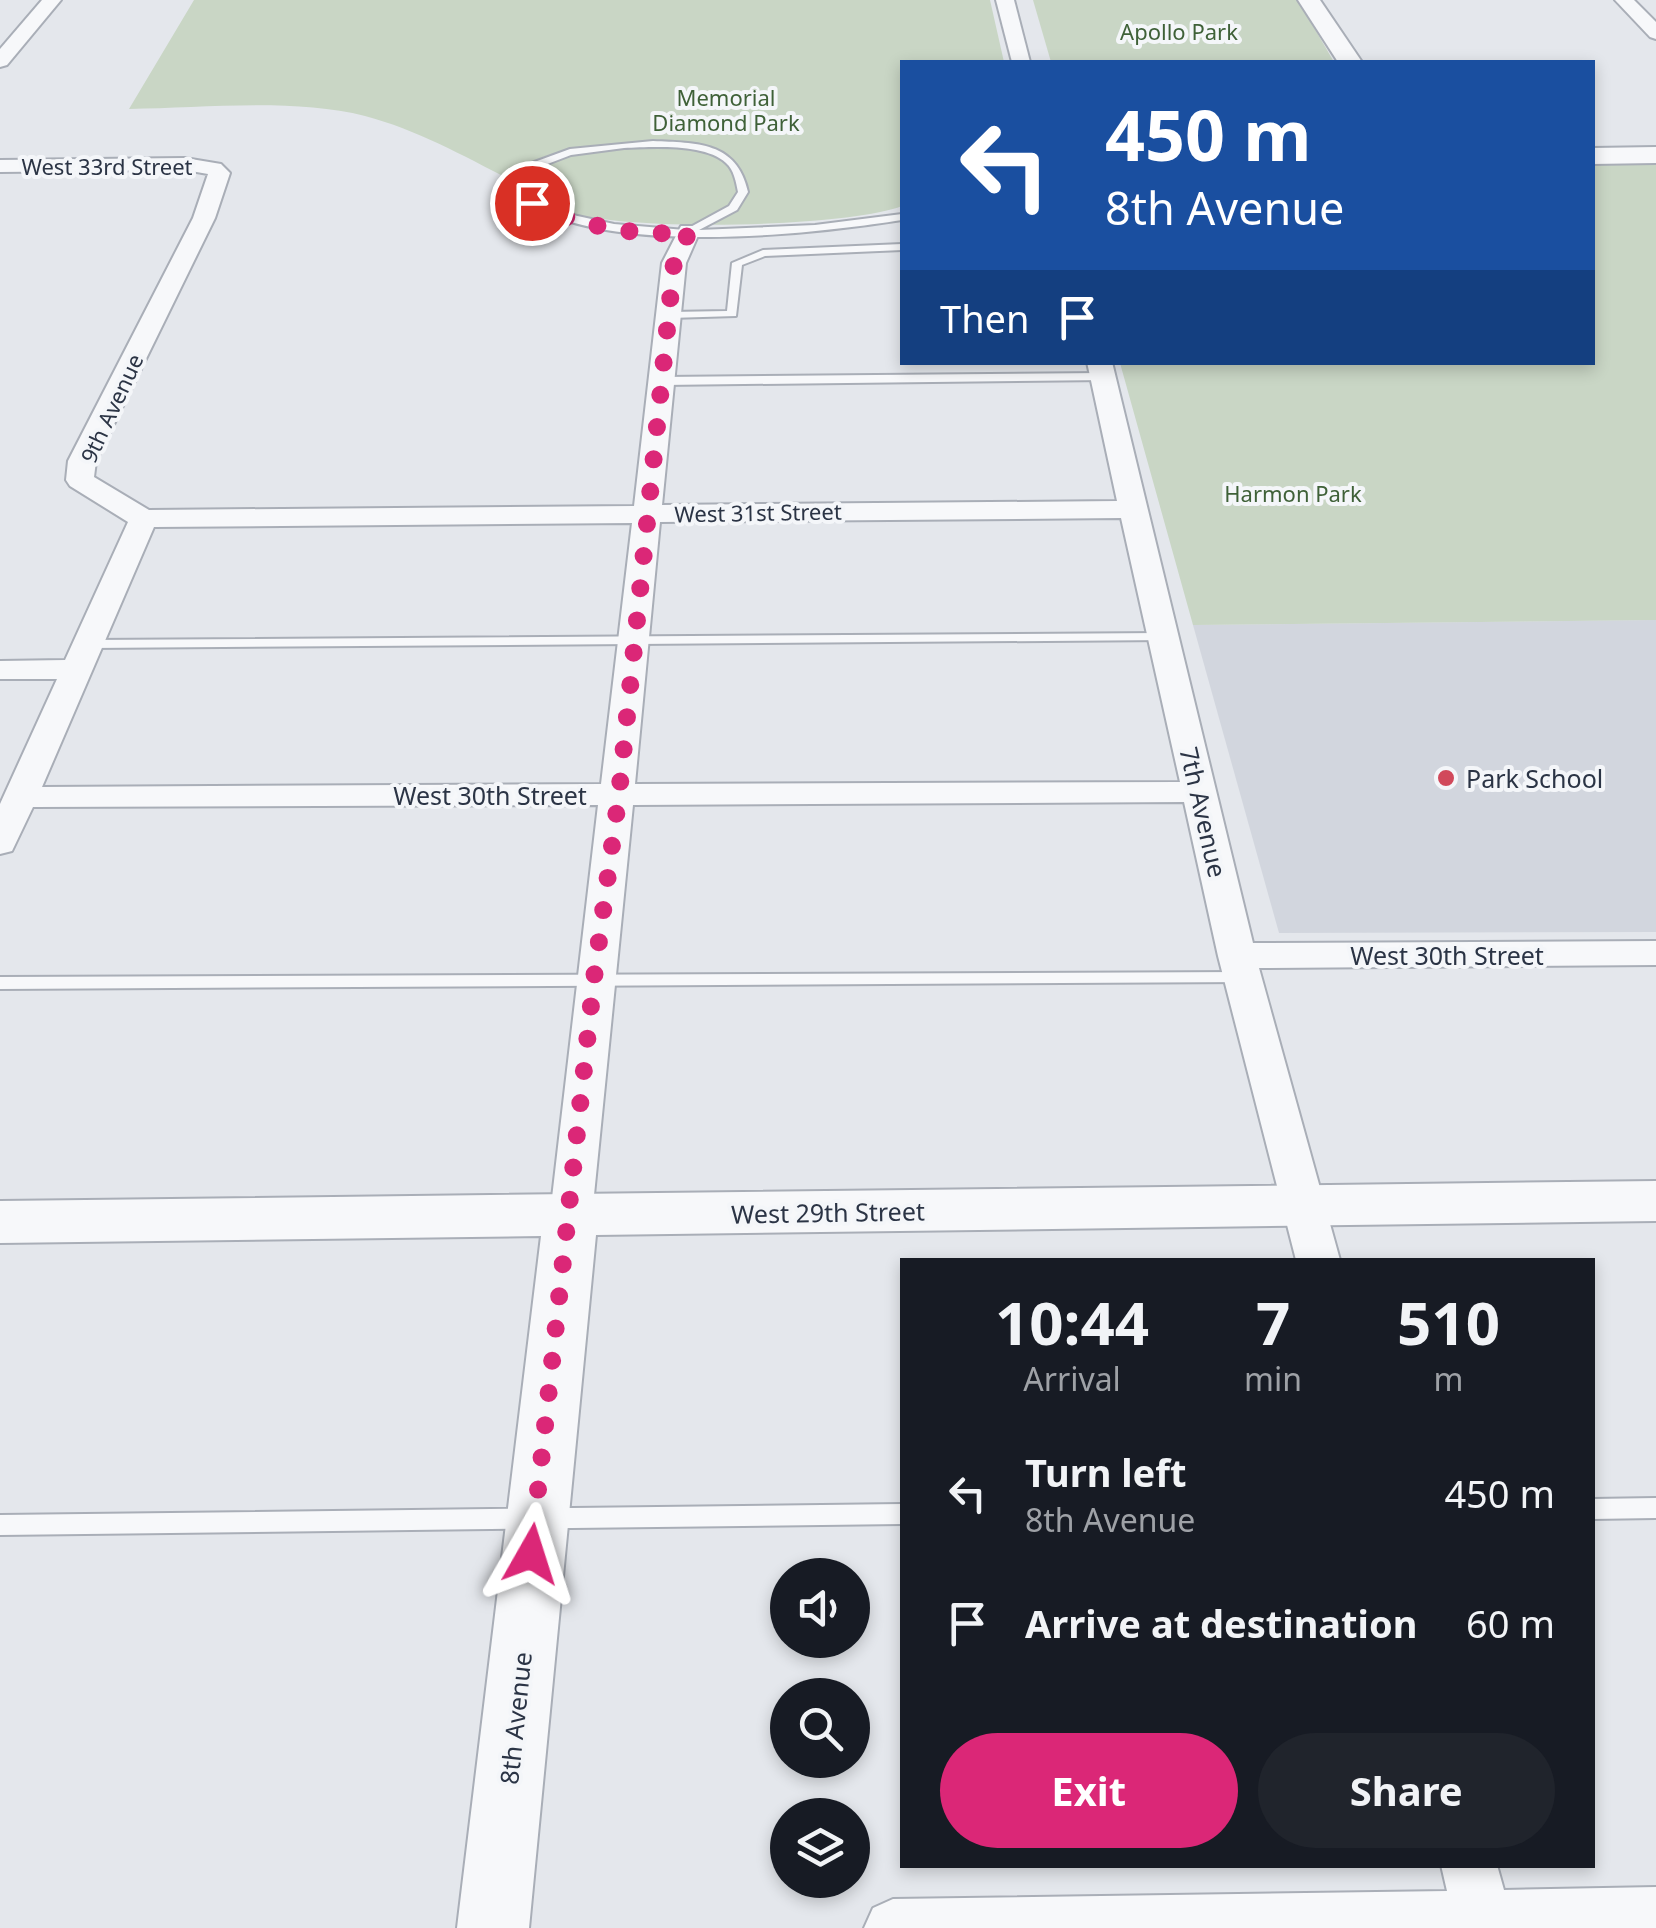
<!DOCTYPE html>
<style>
:root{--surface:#171b24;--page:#20242c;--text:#f1f3f6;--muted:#9ea1a6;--accent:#db2777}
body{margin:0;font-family:"Noto Sans",sans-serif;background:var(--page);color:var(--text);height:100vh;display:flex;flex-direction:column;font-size:38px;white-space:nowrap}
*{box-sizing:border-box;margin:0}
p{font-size:32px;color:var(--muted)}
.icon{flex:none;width:55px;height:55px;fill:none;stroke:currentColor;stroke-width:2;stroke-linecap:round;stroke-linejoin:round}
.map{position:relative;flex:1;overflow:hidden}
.panel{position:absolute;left:900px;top:1258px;width:695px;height:610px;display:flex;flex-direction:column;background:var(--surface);border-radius:0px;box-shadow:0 5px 15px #0003}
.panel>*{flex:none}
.hud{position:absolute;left:900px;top:60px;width:695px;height:305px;border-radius:0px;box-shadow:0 5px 15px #0003;background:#1a4fa0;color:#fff;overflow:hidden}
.controls{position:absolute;left:770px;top:1558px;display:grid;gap:20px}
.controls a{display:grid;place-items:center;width:100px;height:100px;border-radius:50%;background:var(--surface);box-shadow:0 5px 15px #0003;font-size:50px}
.pin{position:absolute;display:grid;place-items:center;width:85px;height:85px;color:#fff;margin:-42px;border:5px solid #fff;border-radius:50%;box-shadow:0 2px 10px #0007}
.me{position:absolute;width:110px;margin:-55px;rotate:6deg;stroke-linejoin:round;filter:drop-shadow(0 0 8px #0008)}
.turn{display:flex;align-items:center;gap:35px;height:210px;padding:0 40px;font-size:45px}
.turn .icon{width:130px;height:130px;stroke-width:2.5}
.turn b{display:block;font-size:70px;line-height:85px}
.then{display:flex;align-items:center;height:95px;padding:0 40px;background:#0003;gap:20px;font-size:38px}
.eta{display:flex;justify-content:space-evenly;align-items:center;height:170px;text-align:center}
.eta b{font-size:60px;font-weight:700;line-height:70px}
.cta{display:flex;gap:20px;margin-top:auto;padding:20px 40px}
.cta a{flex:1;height:115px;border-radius:60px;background:var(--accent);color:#fff;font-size:40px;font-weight:700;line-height:115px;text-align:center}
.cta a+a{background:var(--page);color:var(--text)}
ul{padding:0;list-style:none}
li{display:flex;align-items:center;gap:30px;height:130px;padding:0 40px}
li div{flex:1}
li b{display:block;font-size:38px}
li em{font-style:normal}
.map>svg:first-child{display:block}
.built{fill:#d2d6de}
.green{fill:#c9d6c5}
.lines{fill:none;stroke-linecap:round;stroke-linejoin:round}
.service-casing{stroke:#a9aeb7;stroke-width:4}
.minor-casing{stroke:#a9aeb7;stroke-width:4}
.tertiary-casing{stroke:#a9aeb7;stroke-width:4}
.service{fill:#f7f8fa;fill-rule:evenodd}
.minor{fill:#f7f8fa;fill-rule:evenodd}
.tertiary{fill:#f7f8fa;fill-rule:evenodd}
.route{stroke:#db2777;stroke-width:18;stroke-dasharray:0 32.4}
.poi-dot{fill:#d1495b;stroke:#f4f6f9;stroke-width:4}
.labels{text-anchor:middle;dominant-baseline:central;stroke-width:8;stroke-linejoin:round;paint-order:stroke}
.far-park-label{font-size:22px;fill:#3f6138;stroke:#f4f6f9}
.far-street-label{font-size:22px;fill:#2b3445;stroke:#f4f6f9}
.poi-label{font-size:25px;fill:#2b3445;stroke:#f4f6f9;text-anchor:start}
.street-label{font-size:25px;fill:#2b3445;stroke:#f4f6f9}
</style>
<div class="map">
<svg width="1656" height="1928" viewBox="0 0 1656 1928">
<rect width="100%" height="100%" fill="#e4e7ec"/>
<polygon class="built" points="1656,620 1656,932 1279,933 1193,625"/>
<g class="green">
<path d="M194,0H990L1004,62H902V206C846,228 601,234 548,206C539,202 534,191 525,187C472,161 422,131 365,116C294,98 203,108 129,109Z"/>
<polygon points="1033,0 1298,0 1334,62 1051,62"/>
<polygon points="1593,165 1656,165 1656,620 1193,625 1120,363 1592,362"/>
</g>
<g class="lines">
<g class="service-casing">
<g id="service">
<path d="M653,141C696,143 737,141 748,192L737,210L699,230L815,225L902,214V220C807,235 610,256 527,203L523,185L529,164L570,149ZM624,148C651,147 705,143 726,163C734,170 736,182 738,192L729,206L685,230L614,224L573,215L537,201L533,185L537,168L571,155Z"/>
<polygon points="902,244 902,250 765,256 742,265 736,316 670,318 664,315 670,312 727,311 732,263 763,250"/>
<polygon points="1103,373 1109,377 1107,380 663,385 657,381 663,377"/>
<polygon points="1163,633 1168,634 1168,640 90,648 83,644 90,640"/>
<polygon points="1243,972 1249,974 1252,978 1249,982 0,989 0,977"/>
<polygon points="1656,1498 1656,1518 1592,1519 1592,1499"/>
<polygon points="902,1504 902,1524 0,1535 0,1515"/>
</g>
</g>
<g class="minor-casing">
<g id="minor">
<polygon points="42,0 61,0 7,65 0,67 0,49"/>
<polygon points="996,0 1014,0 1030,62 1012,62"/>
<polygon points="1615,0 1634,0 1656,22 1656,39 1650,37"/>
<path d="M185,158L221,164L230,173L215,218L96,461L94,477L149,510L634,506L662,263L681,226H697L700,231L686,263L662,505L1117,501L1087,362H1112L1253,943L1656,941V965L1259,968L1340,1260H1296L1218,956L1184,802L633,805L592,1215L586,1226L571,1231L556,1226L550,1215L598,805L33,807L12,851L0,854V804L57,679H0V661L65,660L128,522L70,486L66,480L68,461L193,218L208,174L185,170L0,172V160ZM1121,518L1180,782L635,784L660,522ZM632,523L601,784L42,787L154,527Z"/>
<polygon points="1441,1865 1497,1865 1504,1890 1656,1887 1656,1928 864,1928 873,1908 893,1899 1447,1891"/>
</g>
</g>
<g class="tertiary-casing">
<g id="tertiary">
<polygon points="1298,0 1320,0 1362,62 1338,62"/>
<polygon points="1656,147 1656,163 1592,164 1592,148"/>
<polygon points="1656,1181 1656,1221 596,1235 529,1928 457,1928 541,1236 0,1243 0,1201"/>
</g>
</g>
<use href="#service" class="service"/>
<use href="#minor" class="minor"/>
<use href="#tertiary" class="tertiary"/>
</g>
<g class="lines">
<path class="route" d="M531,1554L594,978L619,794L674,262L689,232C637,237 579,226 532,203"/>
</g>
<circle class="poi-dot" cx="1446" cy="778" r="10"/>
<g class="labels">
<g class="far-park-label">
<text x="1179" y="31">Apollo Park</text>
<text x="726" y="97">Memorial<tspan x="726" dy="25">Diamond Park</tspan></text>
<text x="1293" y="493">Harmon Park</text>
</g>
<g class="far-street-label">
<text x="107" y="166">West 33rd Street</text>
<text transform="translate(111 408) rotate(-65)">9th Avenue</text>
<text transform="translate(758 512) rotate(-1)">West 31st Street</text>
</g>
<g class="poi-label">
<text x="1466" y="778">Park School</text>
</g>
<g class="street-label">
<text x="490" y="795">West 30th Street</text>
<text transform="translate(1204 812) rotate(77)">7th Avenue</text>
<text x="1447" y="955">West 30th Street</text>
<text transform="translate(828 1212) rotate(-1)">West 29th Street</text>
<text transform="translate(515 1718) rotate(-84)">8th Avenue</text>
</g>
</g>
</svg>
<div class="controls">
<a><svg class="icon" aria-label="sound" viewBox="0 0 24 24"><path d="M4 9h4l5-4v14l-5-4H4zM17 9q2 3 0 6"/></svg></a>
<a><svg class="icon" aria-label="search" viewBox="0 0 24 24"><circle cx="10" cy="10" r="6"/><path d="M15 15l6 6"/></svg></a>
<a><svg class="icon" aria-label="layers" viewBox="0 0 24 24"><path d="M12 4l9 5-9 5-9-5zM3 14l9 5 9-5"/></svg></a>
</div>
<div class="pin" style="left:532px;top:203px;background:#d93025"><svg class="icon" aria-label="arrive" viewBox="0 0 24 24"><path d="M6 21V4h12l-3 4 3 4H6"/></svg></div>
<svg class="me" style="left:531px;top:1554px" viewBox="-20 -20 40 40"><path d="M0-17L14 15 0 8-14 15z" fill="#db2777" stroke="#fff" stroke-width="4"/></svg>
<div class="hud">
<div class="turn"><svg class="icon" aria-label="left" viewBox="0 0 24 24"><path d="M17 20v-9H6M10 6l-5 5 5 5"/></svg><div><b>450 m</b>8th Avenue</div></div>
<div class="then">Then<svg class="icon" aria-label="arrive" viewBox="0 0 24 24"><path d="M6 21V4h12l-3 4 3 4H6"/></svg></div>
</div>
<section class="panel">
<div class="eta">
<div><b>10:44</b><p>Arrival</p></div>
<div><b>7</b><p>min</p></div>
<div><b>510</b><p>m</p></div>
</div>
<ul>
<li><svg class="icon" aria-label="left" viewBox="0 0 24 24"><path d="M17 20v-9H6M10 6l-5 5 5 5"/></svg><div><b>Turn left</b><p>8th Avenue</p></div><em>450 m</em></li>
<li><svg class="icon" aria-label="arrive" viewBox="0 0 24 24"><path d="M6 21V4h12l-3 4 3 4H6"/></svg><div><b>Arrive at destination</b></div><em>60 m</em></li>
</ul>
<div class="cta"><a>Exit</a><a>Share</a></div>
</section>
</div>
